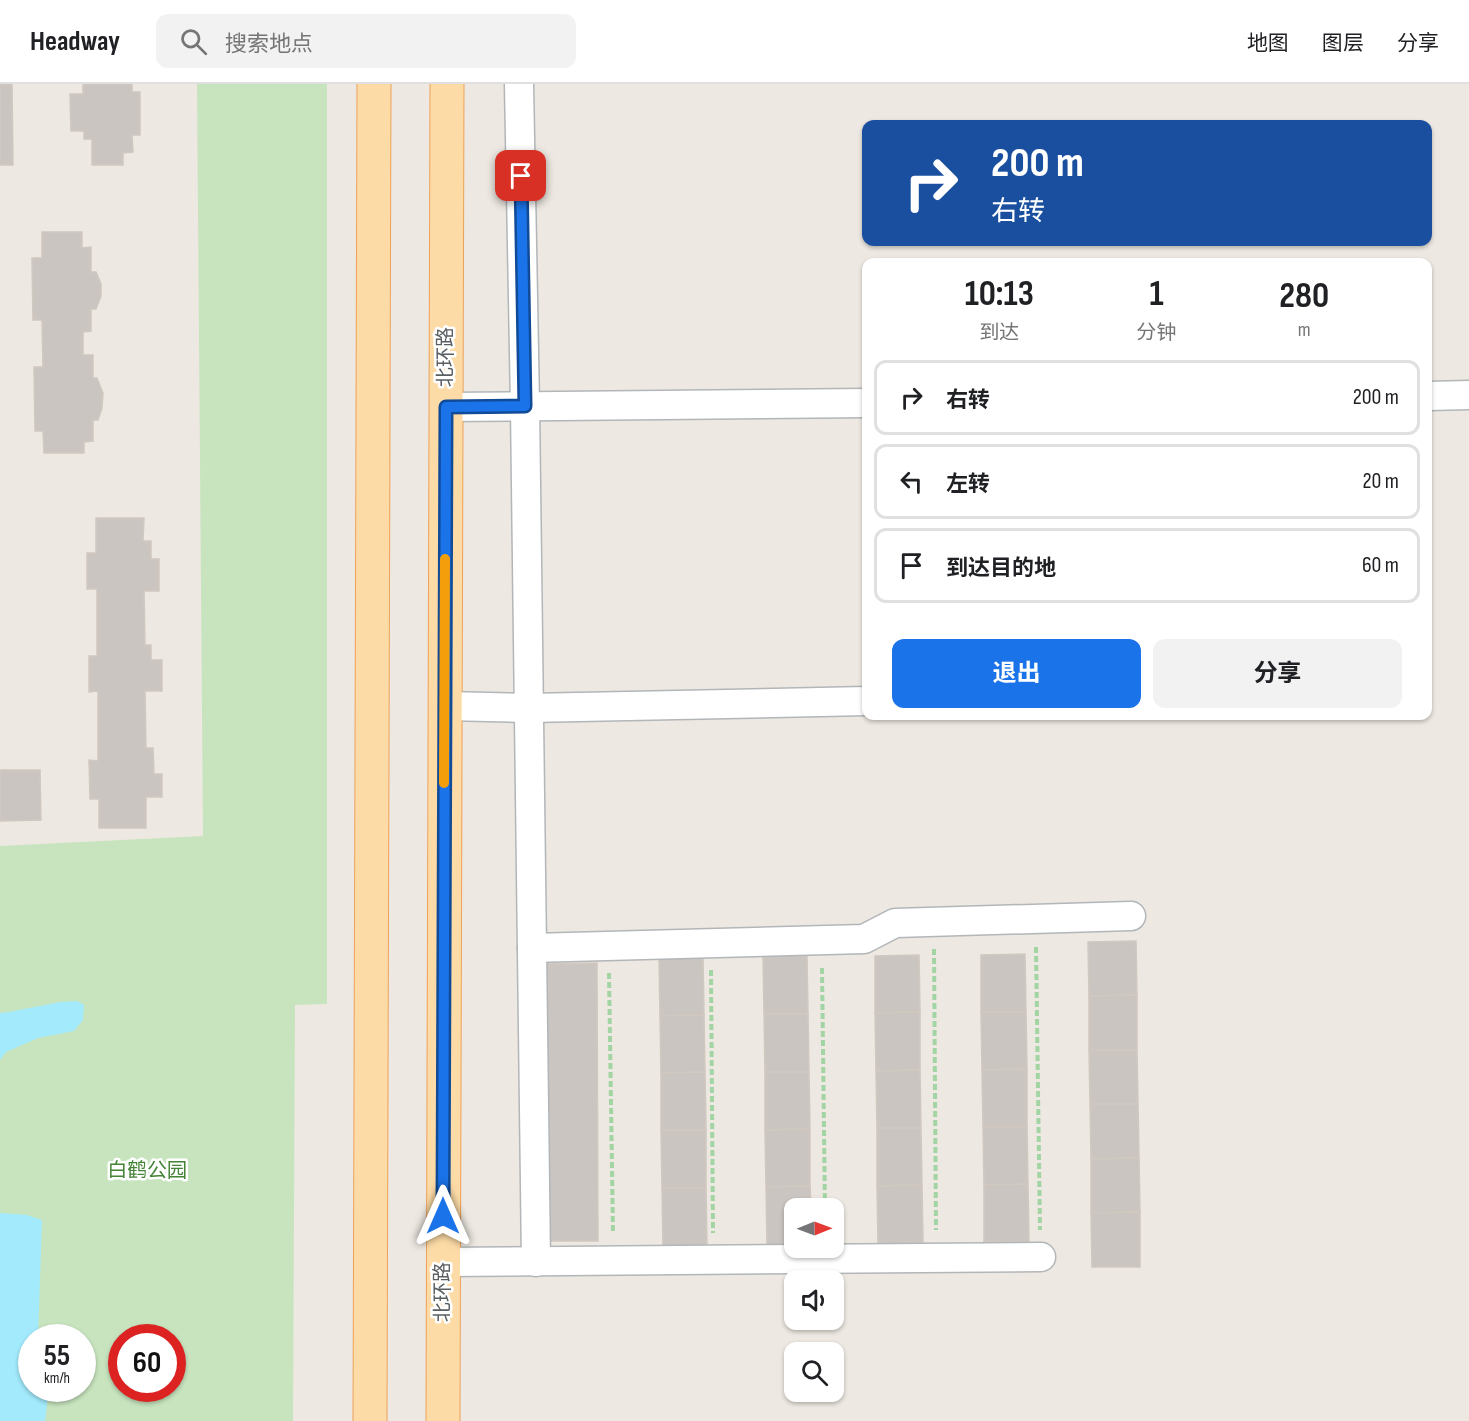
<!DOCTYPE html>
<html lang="zh">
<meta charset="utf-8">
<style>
:root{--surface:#fff;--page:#f2f2f2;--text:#202124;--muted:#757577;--line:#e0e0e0;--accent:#1a73e8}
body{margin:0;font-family:"Sofia Sans Condensed","Noto Sans SC",sans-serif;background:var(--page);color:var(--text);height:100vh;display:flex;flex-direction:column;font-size:22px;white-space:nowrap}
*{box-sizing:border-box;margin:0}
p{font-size:20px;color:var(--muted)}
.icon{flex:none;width:33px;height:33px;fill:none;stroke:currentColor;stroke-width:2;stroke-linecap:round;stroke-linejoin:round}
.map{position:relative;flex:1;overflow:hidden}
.side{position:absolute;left:862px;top:174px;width:570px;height:462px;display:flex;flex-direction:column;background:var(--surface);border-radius:12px;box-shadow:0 2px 4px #0004}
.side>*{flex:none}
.hud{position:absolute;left:862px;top:36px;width:570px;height:126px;border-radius:12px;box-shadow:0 2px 4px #0004;background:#1a4fa0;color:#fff;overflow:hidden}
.needle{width:39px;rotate:89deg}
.fabs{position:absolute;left:784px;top:1114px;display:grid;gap:12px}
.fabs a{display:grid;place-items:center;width:60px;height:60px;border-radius:12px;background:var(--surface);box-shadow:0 2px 4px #0004;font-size:30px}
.speed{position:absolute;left:18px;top:1240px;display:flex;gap:12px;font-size:30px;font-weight:700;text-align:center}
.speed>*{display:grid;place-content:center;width:78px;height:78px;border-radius:50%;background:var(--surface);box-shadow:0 2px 4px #0004;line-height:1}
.speed small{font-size:15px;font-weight:400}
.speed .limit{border:9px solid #d22;background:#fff;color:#111}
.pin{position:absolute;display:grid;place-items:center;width:51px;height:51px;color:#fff;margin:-26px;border-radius:12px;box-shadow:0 3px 9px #0006}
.me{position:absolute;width:66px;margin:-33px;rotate:0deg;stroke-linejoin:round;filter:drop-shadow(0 0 4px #0008)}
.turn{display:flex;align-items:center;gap:21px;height:126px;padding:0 30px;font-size:27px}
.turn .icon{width:78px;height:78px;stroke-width:2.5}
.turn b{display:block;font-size:42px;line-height:51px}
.eta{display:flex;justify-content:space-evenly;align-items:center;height:102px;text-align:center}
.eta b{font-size:36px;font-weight:700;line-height:42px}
.cta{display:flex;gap:12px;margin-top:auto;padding:12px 30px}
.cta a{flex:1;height:69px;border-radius:12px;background:var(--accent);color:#fff;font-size:24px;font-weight:700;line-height:69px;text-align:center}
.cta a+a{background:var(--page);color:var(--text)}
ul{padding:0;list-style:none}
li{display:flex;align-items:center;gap:18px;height:75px;margin:0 12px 9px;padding:0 18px;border:3px solid var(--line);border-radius:12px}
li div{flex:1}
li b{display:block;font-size:22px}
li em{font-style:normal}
header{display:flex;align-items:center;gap:36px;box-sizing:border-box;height:84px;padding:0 30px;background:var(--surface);border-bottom:2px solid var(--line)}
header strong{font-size:28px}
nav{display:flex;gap:33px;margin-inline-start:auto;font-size:21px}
.search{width:420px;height:54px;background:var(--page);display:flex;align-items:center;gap:15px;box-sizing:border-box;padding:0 21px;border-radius:12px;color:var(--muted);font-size:22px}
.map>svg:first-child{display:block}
.green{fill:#c7e4be;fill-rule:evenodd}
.water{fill:#a2eafc}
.building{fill:#cac5c1;stroke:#d1c8c0;stroke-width:1.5}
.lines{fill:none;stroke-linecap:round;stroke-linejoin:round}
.minor-casing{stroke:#b2b6b9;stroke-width:31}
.primary-casing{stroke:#eda25a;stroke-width:35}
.path{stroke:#a2d5a3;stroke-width:4;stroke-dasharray:6 3;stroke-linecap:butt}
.minor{stroke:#fff;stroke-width:28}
.primary{stroke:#fddba6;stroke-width:33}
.route-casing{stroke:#114b97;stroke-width:15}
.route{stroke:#1a73e8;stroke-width:10}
.slow{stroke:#f59e0b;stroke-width:10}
.labels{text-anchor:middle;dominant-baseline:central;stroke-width:5;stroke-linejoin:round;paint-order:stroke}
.street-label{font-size:20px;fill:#5a5f62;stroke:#fff}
.park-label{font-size:20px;fill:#458437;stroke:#fff}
</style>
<header>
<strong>Headway</strong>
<div class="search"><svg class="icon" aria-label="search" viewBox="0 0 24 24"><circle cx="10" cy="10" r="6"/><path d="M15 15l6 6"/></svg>搜索地点</div>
<nav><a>地图</a><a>图层</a><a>分享</a></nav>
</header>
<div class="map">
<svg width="1469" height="1337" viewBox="0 0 1469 1337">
<rect width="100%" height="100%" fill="#ede8e1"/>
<path class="green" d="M197,0H327V920L295,921L293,1337H0V762L203,752ZM32,1254H82V1305H32ZM122,1254H172V1305H122Z"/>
<g class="water">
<polygon points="77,917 84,921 83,936 74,947 38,954 6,968 0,976 0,929 9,928 60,918"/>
<polygon points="0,1129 27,1131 42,1136 38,1254 32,1254 32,1305 49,1305 45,1337 0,1337"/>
</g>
<g class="building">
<polygon points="0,0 12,0 13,81 0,81"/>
<polygon points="83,0 132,0 132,8 140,8 140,51 132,51 133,68 123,69 123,81 92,81 92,55 84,55 84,47 71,47 70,10 83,10"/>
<polygon points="42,148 82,148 82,164 91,163 91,188 96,188 101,200 101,212 96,225 91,225 91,247 83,248 83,271 93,271 93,294 97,294 103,309 102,324 98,336 93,336 93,357 84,358 84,369 44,369 43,347 35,347 34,283 43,283 42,236 33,236 32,174 42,174"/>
<polygon points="96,434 144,434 143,457 151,457 151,475 159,475 159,507 144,507 145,561 151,561 151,576 162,576 162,607 145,607 146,664 153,664 154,690 162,690 162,713 146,713 146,744 99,744 99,715 90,715 89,676 98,677 98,607 89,608 89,572 97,572 97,505 87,505 87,469 96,469"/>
<polygon points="0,686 40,686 41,736 0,737"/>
<polygon points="1136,857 1137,911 1089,912 1088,858"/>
<polygon points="1025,870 1026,928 981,928 981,871"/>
<polygon points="919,871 920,928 875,929 875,872"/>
<polygon points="807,872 808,930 764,930 763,873"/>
<polygon points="659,874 703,874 704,931 660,932"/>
<polygon points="597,879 598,1157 547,1157 545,880"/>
<polygon points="1137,911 1137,966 1089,966 1089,912"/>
<polygon points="920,928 920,986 876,987 875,929"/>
<polygon points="981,928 1026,928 1027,985 982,986"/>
<polygon points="764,930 808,930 809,988 765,988"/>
<polygon points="704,931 705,988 661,989 660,932"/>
<polygon points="1089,966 1137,966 1138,1020 1090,1020"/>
<polygon points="1027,985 1027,1043 983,1043 982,986"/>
<polygon points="920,986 921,1044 877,1044 876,987"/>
<polygon points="705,988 706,1046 661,1046 661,989"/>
<polygon points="765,988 809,988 810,1045 765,1046"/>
<polygon points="1090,1020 1138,1020 1139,1074 1091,1075"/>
<polygon points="983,1043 1027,1043 1028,1100 984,1101"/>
<polygon points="877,1044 921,1044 922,1101 877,1102"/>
<polygon points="810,1045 810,1102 766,1103 765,1046"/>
<polygon points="661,1046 706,1046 706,1104 662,1104"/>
<polygon points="1139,1074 1140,1128 1091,1129 1091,1075"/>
<polygon points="1028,1100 1029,1158 984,1158 984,1101"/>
<polygon points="922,1101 923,1158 878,1159 877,1102"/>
<polygon points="810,1102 811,1125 795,1125 795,1160 767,1161 766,1103"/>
<polygon points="662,1104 706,1104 707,1161 663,1162"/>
<polygon points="1140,1128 1140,1183 1092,1183 1091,1129"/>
</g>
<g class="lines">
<g class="minor-casing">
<g id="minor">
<polyline points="519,0 525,322 536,1178"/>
<polyline points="1428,312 1469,311"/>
<polyline points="446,323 867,319"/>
<polyline points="445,622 529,624 867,617"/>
<polyline points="532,864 864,855 895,839 1131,832"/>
<polyline points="443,1178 1041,1173"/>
</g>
</g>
<g class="primary-casing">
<g id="primary">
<polyline points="370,1337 374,0"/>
<polyline points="443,1337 447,0"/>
</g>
</g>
<g class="path">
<polyline points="1036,863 1040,1146"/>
<polyline points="934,865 936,1146"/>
<polyline points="822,884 825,1125"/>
<polyline points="711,886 713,1149"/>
<polyline points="609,889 613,1149"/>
</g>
<use href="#minor" class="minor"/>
<use href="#primary" class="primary"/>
</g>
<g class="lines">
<g class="route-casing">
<polyline id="route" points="443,1132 446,323 525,322 521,92"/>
</g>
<use href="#route" class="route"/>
<polyline class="slow" points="444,699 445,475"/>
</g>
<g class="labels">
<g class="street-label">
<text transform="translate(446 273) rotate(-90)">北环路</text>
<text transform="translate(443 1208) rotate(-90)">北环路</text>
</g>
<g class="park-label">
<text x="147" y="1087">白鹤公园</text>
</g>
</g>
</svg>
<div class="fabs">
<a><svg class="needle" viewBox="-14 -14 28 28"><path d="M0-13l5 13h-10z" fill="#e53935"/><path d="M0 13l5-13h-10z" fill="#757577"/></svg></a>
<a><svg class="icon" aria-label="sound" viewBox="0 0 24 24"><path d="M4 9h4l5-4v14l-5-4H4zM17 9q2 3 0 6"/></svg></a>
<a><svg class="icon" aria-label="search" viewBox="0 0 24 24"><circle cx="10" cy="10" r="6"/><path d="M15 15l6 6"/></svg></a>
</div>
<div class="speed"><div>55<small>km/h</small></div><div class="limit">60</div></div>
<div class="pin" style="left:521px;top:92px;background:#d93025"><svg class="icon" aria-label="arrive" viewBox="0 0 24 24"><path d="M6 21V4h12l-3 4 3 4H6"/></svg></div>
<svg class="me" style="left:443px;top:1132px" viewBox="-20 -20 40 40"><path d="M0-17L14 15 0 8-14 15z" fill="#1a73e8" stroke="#fff" stroke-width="4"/></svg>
<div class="hud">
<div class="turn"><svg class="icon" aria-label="right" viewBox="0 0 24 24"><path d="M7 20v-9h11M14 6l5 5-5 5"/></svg><div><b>200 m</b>右转</div></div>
</div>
<section class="side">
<div class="eta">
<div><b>10:13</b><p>到达</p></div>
<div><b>1</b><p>分钟</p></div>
<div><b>280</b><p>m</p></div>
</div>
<ul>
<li><svg class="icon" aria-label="right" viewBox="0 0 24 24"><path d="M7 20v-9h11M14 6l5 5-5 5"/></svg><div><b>右转</b></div><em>200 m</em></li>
<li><svg class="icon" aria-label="left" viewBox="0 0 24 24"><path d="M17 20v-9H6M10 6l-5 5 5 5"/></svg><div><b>左转</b></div><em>20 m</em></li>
<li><svg class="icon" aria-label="arrive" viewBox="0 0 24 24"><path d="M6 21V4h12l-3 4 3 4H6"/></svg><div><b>到达目的地</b></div><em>60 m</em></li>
</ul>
<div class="cta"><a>退出</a><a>分享</a></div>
</section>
</div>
